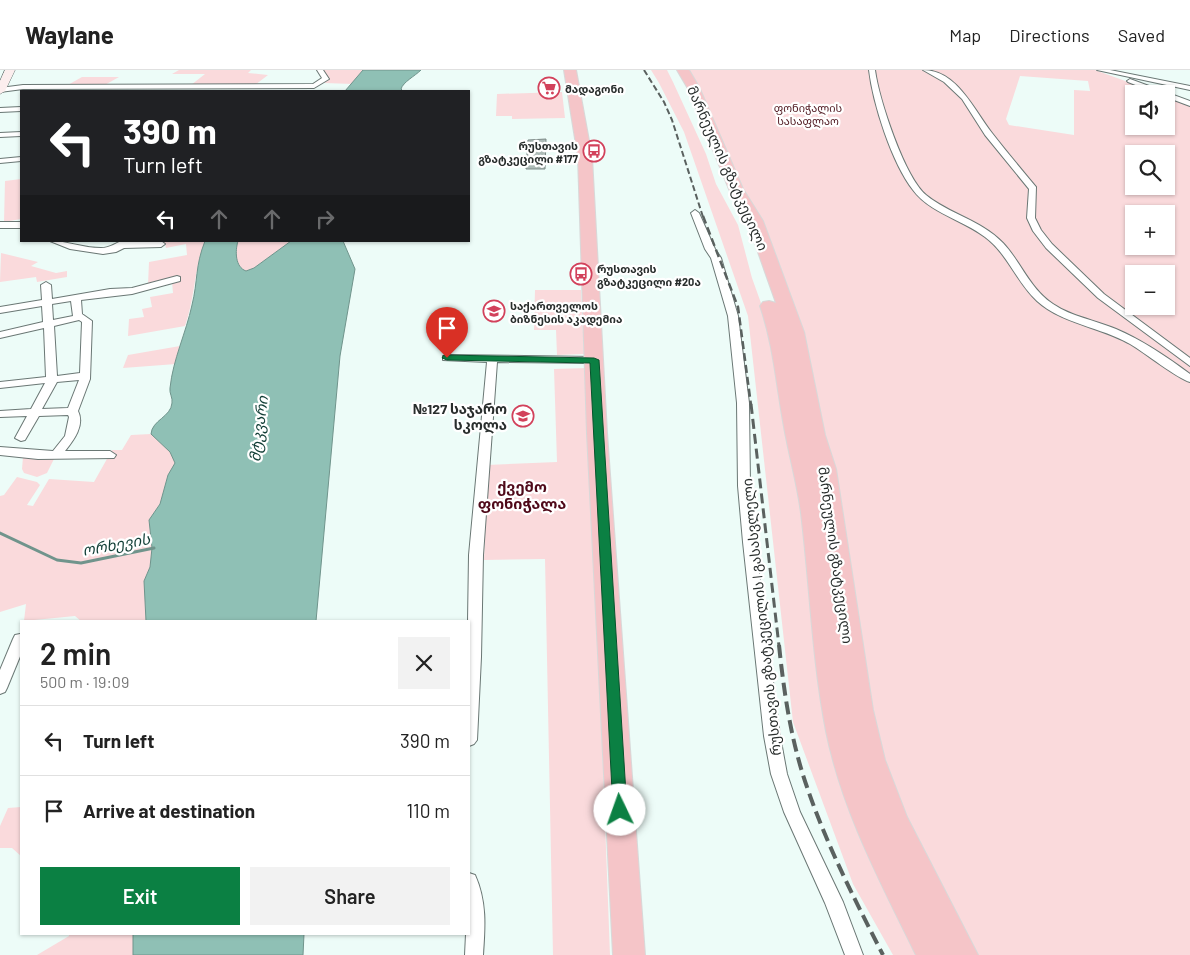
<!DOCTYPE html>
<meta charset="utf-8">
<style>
:root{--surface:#fff;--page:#f2f2f2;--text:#222;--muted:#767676;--line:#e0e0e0;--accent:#0b8043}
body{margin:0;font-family:Barlow,"Noto Sans Georgian",sans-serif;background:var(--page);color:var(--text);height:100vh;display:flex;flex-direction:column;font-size:19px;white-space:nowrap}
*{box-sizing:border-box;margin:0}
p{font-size:16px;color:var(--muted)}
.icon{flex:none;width:28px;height:28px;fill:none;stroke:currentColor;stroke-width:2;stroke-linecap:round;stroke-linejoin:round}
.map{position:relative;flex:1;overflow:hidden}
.sheet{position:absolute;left:20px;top:550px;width:450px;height:315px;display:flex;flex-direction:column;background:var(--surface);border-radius:0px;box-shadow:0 1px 4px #0004}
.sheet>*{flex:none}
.guide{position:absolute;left:20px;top:20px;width:450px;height:152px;border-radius:0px;box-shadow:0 1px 4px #0004;background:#202124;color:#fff;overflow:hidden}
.controls{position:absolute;left:1125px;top:15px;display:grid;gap:10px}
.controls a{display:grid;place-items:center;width:50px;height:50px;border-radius:0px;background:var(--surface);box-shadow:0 1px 4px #0004;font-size:25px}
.pin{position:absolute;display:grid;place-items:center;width:42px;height:42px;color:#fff;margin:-51px -21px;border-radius:50% 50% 50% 0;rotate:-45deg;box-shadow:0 0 5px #0007}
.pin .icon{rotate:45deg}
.me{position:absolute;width:55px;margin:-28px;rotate:357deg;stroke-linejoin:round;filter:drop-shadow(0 0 4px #0008)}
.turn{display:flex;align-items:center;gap:18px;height:105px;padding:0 20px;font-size:22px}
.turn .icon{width:65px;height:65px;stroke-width:2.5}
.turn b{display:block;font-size:35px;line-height:42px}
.lanes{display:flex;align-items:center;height:48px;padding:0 20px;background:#0003;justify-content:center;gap:25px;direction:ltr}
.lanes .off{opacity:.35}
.round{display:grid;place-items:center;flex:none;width:52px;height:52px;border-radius:0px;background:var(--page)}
.overview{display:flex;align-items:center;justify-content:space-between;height:85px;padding:0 20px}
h1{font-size:30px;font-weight:600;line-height:38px}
.cta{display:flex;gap:10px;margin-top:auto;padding:10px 20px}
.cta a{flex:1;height:58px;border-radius:0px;background:var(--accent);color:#fff;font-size:20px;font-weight:600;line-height:58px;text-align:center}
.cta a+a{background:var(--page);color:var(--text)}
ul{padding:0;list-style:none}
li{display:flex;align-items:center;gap:15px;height:70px;padding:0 20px;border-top:1px solid var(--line)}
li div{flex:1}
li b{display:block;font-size:19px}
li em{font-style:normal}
header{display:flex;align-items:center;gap:30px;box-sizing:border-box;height:70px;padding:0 25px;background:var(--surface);border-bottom:1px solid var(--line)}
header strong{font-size:24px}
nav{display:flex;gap:28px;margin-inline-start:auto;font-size:18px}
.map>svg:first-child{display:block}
.green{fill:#fadadc;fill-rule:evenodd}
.water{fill:#8fc0b5;stroke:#70948c}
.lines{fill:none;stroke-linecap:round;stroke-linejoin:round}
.stream{stroke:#70948c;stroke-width:3}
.building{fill:#adbbb7;stroke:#7d8a87}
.street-casing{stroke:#6a7774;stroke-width:2}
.secondary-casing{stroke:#6a7774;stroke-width:1}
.highway-casing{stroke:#d8d9d9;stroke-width:2}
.street{fill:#fff;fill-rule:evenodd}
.secondary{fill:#fceeee;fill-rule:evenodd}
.highway{fill:#f5c5c8;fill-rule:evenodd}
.rail-far3{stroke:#5a615f;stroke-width:2;stroke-dasharray:6 3;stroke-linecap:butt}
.rail-far2{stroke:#5a615f;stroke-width:2.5;stroke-dasharray:8 4;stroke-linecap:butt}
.rail-far1{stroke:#5a615f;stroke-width:3;stroke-dasharray:10 5;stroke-linecap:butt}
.rail{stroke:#5a615f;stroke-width:4;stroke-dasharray:13 6;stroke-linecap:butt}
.route{fill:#0b8043;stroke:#07532c}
.labels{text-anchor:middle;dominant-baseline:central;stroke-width:4.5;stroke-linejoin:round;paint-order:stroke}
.far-poi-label{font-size:11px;font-weight:bold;fill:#292e2d;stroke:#fff;text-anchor:start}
.far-park-label{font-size:11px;fill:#511a22;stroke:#fff}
.street-label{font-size:14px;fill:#292e2d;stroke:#fff}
.poi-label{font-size:14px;font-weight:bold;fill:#292e2d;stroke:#fff;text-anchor:end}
.water-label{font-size:15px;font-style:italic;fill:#103d35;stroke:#fff}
.neighbourhood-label{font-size:15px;font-weight:bold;fill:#4f0919;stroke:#fff}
</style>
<header>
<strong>Waylane</strong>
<nav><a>Map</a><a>Directions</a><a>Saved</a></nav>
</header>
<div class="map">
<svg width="1190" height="885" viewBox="0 0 1190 885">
<rect width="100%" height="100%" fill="#edfcf8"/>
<g class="green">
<polygon points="179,0 251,0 248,3 268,5 255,15 191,15 205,4 172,4"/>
<polygon points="322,0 363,0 353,14 324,13 327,10"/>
<polygon points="651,0 667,0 673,12 706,84 716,114 738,155 752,208 772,264 797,408 807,475 816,582 830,678 860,764 919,885 893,885 853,814 793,652 748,246 684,62 659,13"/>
<path d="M686,0H1095L1161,24H1134V56H1166V26L1190,36V885H972L890,728L863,625L849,480L804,281ZM1020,6L1088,11L1090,21L1074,20V65L1009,55L1006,49ZM1134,84H1166V116H1134ZM1134,144H1166V176H1134ZM1134,204H1166V236H1134Z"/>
<polygon points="82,7 119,7 103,16 66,16"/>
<polygon points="562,22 565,48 512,49 512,46 496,46 497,24"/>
<polygon points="21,109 21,149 4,152 5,111"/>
<path d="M152,171H205C194,199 195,228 185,256L128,266L129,249L144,247L142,239L152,237L150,227L173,223L172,212L148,215L149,192L187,185L186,174L166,178L165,174H148Z"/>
<path d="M238,171H291L254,198L246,201C235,197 235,181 238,171Z"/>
<polygon points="1,183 38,192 31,196 56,203 67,201 67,207 37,212 36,207 0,212"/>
<polygon points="535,220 581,220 584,284 557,285 556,260 534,260"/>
<polygon points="180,276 176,294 123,298 128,285"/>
<polygon points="588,298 610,885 553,885 545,489 484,490 487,402 487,395 557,392 554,299"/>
<polygon points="151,364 170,382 175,393 168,405 160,434 149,450 152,478 150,497 144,511 146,551 81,551 75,546 24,551 26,534 0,542 0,426 4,425 17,407 37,412 40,415 27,435 33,436 49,409 94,412 112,380 122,380 131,365"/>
<polygon points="23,387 54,389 47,403 37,407 24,403 22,399"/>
<polygon points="21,737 21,786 12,778 0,778 0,756 8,738"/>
<polygon points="69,864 133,864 133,885 37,885 69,866"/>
</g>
<g class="water">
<path d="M363,0H421C415,6 403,12 401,19L403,21H345Z"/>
<path d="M205,171H238C235,181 235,197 246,201L254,198L291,171H343L355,199L340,286L316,551H146L144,511L150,497L152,478L149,450L160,434L168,405L175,393L170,382L151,364C152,350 171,347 172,333C173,328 169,323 170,318C173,289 186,263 192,235C198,211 195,196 205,171Z"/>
<polygon points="133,864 304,864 303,885 133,885"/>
</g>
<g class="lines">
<polyline class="stream" points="0,463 57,490 81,493 154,478"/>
</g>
<polygon class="building" points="546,69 545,99 526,99 528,70"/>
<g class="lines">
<g class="street-casing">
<g id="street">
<polygon points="317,0 323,0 329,9 314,18 23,19 0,22 0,18 23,15 313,14 322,8"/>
<path d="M869,0H875C879,29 904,106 926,125C949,144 981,150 1003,173C1021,192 1030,219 1053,234C1072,247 1095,250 1116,259C1142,270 1167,287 1190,304V312C1178,309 1144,282 1130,274C1101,257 1062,254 1037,231C1017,213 1008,184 985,167C963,150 930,143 913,120C892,93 873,34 869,0Z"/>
<path d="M923,0C957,0 974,40 992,63C1006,81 1021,99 1036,117L1035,148L1041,160L1052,174L1104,224L1190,288V296L1098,228L1046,178L1033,161L1027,148L1029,119L985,65L962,29L944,12Z"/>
<polygon points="1097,0 1110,0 1190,16 1190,20"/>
<polygon points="1130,9 1190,31 1190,36 1166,27 1166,24 1158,24 1128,12 1127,11"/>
<polygon points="21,37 21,41 0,42 0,38"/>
<polygon points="21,62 21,66 0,67 0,63"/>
<polygon points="21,87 21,91 0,93 0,89"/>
<polygon points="695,140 699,143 715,179 721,188 738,246 749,333 750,416 755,472 780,666 787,704 800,742 843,832 863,885 845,885 825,833 784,742 771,704 764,666 743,472 738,416 737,333 728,246 711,188 705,179 691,143"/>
<rect x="0" y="152" width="21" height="6"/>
<path d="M50,171C67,171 83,178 101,178C111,178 116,172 123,171C132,170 149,172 161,171L165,174L161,177L124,178L116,182L103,184L70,179Z"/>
<path d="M177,206L180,207V211L132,224L81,230L82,244L92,251L90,309L78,341C85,355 74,370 65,381H110L116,385L114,388L38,389L0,385V377L53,381L65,366L69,347L68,345L39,346L25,370L21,371L15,368L27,346L0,347V341L31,339L45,313L0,318V312L46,307L44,258L0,268V262L43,252L42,236L0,243V237L42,230L41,215L46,212L51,215L52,229L110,219L132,218ZM71,231L73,246L53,250L52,234ZM79,250L82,252L80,303L57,306L54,256ZM79,310L68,338L42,339L57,312Z"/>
<polygon points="447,285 594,287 599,290 594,293 497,292 483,485 481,587 477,670 474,674 469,676 468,551 469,485 487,292 443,290 443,286"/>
<polygon points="20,564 21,584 7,618 5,622 0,624 0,600 13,569 15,565"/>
<path d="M469,803L475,805C487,832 485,857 483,885H465L466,864H469Z"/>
</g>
</g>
<g class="secondary-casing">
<polygon id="secondary" points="5,0 15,0 5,21 0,24 0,11"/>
</g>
<g class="highway-casing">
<g id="highway">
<polygon points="564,0 576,0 592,87 607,363 645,885 613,885 587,363 578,87"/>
<path d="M677,0H689L699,17L743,119L763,151L804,262L825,365L836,399L873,640L885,690L907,747L978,885H916C881,813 842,741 826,661C812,589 810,516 801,443C797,412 788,382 783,351C776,312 773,273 760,236L763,232L769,231L776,233L747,151L729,119L687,17Z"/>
</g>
</g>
<use href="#street" class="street"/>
<use href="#secondary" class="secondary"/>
<use href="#highway" class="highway"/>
<polyline class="rail-far3" points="644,0 664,32 672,50 703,147"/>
<polyline class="rail-far2" points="703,146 738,237 751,335"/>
<polyline class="rail-far1" points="751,334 779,576"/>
<path class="rail" d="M779,575C784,623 791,671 807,717C827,776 855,830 883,885"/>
</g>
<polygon class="route" points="444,285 594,288 599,290 627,740 625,745 620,747 615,745 613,740 590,293 447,290 442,288"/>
<defs>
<g id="supermarket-ring" transform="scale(1.125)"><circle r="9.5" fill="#fff" stroke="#d2415b" stroke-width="1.5"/><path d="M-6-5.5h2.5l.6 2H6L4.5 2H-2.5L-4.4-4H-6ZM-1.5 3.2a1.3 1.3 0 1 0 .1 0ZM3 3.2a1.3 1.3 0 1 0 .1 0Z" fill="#d2415b"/></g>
<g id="bus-ring" transform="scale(1.125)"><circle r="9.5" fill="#fff" stroke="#d2415b" stroke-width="1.5"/><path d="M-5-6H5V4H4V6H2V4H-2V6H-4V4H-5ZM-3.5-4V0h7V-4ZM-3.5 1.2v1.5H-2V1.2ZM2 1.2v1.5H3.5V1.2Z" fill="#d2415b"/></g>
<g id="university-ring" transform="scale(1.125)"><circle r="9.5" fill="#fff" stroke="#d2415b" stroke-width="1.5"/><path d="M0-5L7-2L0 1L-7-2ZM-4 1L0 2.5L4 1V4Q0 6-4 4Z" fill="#d2415b"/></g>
<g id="school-ring" transform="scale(1.125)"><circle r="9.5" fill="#fff" stroke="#d2415b" stroke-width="1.5"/><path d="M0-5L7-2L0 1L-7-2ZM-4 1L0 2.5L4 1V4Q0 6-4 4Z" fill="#d2415b"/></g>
</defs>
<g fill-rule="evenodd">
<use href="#supermarket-ring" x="549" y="18"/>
<use href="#bus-ring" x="594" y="81"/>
<use href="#bus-ring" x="581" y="204"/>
<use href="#university-ring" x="494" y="241"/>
<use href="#school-ring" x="523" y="346"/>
</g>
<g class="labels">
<g class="far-poi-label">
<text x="565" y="18">მადაგონი</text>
<text x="578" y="75" text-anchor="end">რუსთავის<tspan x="578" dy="13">გზატკეცილი #177</tspan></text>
<text x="597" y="198">რუსთავის<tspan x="597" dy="13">გზატკეცილი #20ა</tspan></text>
<text x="510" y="235">საქართველოს<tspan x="510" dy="13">ბიზნესის აკადემია</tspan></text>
</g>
<g class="far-park-label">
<text x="808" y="37">ფონიჭალის<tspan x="808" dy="13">სასაფლაო</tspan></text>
</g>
<g class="street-label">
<text transform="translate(728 98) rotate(66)">მარნეულის გზატკეცილი</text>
<text transform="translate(836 485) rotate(82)">მარნეულის გზატკეცილი</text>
<text transform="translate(761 547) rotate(-96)">რუსთავის გზატკეცილის I გასასვლელი</text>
</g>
<g class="poi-label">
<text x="507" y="338">№127 საჯარო<tspan x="507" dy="16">სკოლა</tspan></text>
</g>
<g class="water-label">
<text transform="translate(258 359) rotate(-83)">მტკვარი</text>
<text transform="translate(116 474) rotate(-10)">ორხევის</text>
</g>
<g class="neighbourhood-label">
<text x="522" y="416">ქვემო<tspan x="522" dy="17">ფონიჭალა</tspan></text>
</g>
</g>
</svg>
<div class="controls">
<a><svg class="icon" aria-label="sound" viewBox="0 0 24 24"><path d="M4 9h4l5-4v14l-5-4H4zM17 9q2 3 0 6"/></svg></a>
<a><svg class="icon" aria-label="search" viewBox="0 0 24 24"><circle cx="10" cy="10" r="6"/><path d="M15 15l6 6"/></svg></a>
<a>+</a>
<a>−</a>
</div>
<div class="pin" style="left:447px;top:288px;background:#d93025"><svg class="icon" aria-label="arrive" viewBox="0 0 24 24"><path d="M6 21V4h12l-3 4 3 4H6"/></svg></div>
<svg class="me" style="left:620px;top:740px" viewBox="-20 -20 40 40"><circle r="19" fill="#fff"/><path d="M0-13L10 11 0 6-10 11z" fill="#0b8043"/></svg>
<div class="guide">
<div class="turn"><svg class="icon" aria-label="left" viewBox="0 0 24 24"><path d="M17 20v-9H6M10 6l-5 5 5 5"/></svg><div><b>390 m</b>Turn left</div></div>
<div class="lanes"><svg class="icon" aria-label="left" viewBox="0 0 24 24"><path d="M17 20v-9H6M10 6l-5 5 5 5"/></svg><svg class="icon off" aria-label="ahead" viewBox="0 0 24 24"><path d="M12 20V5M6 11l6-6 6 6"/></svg><svg class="icon off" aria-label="ahead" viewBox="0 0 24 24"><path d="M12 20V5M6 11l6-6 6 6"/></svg><svg class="icon off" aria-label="right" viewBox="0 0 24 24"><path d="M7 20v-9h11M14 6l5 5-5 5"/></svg></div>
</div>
<section class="sheet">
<div class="overview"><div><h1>2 min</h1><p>500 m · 19:09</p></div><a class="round"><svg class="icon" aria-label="close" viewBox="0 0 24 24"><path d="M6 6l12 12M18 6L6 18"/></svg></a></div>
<ul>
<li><svg class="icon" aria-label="left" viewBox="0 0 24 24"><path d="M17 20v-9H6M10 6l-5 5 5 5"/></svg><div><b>Turn left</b></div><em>390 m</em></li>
<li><svg class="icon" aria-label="arrive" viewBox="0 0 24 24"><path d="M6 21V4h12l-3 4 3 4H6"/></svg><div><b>Arrive at destination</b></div><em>110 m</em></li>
</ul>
<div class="cta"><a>Exit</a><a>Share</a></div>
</section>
</div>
